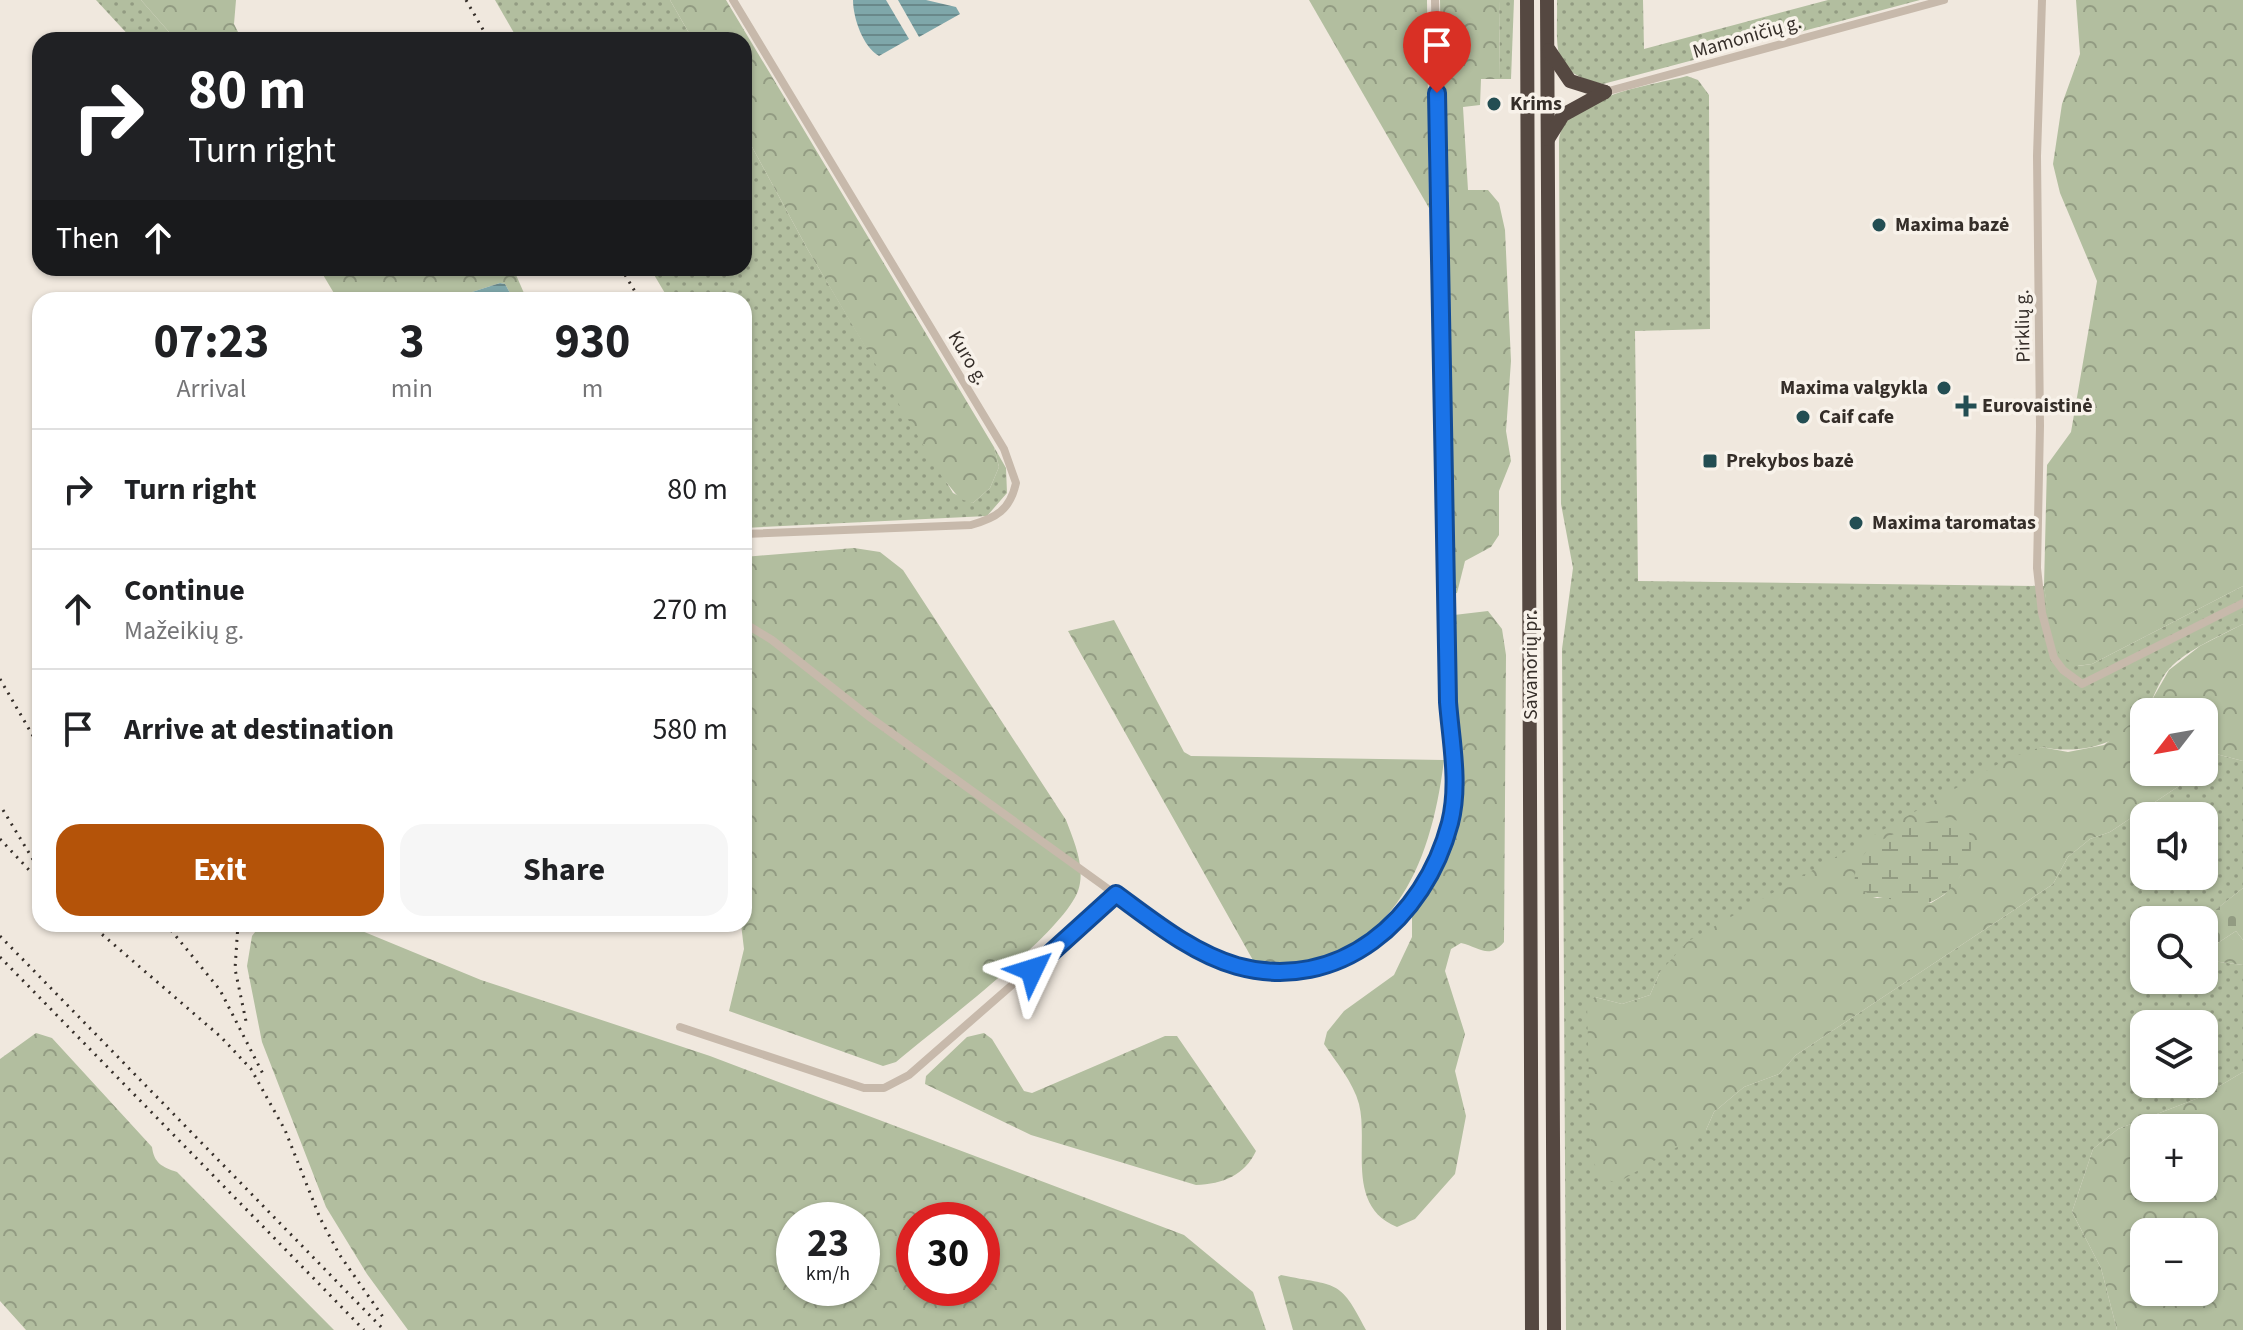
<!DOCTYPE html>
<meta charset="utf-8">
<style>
:root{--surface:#fff;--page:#f6f6f6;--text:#202124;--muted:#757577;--line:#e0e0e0;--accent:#b45309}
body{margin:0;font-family:"Source Sans 3",sans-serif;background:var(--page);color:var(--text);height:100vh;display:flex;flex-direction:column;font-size:30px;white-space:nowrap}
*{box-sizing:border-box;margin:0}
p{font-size:26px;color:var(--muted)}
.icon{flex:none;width:44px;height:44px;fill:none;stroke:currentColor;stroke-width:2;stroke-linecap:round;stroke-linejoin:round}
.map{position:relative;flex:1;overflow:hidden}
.details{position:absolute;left:32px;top:292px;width:720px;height:640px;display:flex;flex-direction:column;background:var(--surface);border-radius:24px;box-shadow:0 2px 6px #0004}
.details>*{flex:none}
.banner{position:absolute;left:32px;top:32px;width:720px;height:244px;border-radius:24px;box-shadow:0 2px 6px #0004;background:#202124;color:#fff;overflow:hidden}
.needle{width:52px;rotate:239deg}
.controls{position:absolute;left:2130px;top:698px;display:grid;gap:16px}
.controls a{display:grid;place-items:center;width:88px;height:88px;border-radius:16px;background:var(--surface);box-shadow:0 2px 6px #0004;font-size:40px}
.speed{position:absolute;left:776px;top:1202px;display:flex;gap:16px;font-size:40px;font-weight:700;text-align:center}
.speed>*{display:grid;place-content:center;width:104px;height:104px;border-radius:50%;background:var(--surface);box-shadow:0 2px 6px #0004;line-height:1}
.speed small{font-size:20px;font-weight:400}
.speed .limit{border:12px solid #d22;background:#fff;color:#111}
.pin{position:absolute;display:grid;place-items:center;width:68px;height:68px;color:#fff;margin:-82px -34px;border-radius:50% 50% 50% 0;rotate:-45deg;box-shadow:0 0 8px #0007}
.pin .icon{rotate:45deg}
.me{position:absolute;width:88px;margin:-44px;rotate:49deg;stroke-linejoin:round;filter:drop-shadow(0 0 6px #0008)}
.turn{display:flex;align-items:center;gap:28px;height:168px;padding:0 24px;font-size:36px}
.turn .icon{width:104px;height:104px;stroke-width:2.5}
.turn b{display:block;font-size:56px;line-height:68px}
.then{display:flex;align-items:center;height:76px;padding:0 24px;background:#0003;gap:16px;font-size:30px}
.eta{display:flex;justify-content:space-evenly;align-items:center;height:136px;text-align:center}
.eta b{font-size:48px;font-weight:700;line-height:56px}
.action{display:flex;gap:16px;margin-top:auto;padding:16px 24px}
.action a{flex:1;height:92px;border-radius:24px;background:var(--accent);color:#fff;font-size:32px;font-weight:700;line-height:92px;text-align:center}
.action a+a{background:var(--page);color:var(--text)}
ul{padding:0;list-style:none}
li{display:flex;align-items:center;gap:24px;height:120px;padding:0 24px;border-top:2px solid var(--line)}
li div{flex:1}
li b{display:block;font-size:30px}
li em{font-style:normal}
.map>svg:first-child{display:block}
.grass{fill:url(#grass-dots);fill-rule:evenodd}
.forest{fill:url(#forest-crowns);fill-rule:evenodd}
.wetland{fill:url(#wetland-marsh)}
.cemetery{fill:url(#cemetery-stones)}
.water{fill:url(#water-rules)}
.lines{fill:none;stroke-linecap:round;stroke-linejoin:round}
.street{stroke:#c7b9ab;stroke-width:8}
.highway{stroke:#554841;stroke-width:14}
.rail{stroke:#352e29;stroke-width:3;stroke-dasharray:2 6;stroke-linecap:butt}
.route-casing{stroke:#114b97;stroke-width:20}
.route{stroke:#1a73e8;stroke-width:14}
.poi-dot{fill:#234e53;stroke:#f8f2ea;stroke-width:3}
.labels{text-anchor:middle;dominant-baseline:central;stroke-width:7;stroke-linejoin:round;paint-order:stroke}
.street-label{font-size:20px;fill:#352e29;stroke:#f8f2ea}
.poi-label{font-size:20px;font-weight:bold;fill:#352e29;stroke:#f8f2ea;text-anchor:start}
</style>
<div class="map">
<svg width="2243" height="1330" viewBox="0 0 2243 1330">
<defs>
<pattern id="grass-dots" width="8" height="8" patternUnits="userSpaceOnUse" patternTransform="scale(2)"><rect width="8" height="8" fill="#b2be9f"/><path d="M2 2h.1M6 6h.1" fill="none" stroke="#929b82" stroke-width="1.8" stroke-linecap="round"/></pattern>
<pattern id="forest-crowns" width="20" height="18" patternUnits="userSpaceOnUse" patternTransform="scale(2)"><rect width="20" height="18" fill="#b2be9f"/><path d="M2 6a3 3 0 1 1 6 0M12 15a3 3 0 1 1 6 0" fill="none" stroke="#929b82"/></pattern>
<pattern id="wetland-marsh" width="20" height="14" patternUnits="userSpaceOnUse" patternTransform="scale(2)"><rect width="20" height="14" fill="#b2be9f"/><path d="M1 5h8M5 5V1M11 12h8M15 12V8" fill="none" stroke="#929b82"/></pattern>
<pattern id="cemetery-stones" width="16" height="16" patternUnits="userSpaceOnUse" patternTransform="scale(2)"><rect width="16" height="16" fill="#b2be9f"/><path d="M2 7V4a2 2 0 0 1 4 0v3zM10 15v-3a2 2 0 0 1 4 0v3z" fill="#929b82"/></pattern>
<pattern id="water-rules" width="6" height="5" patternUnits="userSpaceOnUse" patternTransform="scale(2)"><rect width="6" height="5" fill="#7fa7aa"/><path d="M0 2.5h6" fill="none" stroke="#69888a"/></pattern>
</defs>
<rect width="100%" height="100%" fill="#f0e8de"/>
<g class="grass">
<polygon points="96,0 141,0 176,40 133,40"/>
<polygon points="495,0 670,0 693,40 518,40"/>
<polygon points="1499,0 1514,0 1511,79 1500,79"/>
<path d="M1557,0H1643L1644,49L1828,0H1920L1603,84C1548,72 1558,49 1557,0Z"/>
<path d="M1687,76L1698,80L1709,95L1710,329L1635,331L1638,581L2044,586L2048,610L2078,666L2092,664L2243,586V624C2218,637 2188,649 2169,669C2160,679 2155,695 2148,707C2125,745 2082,755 2041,747L1660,972L1650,995L1622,1004L1595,997L1706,1130L1714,1112L1744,1087L1779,1074L1796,1055L2053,884L2068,857L2090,839L2110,832L2179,786L2188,772H2204V759L2216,754L2243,761V888L2203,920H2144V980H2204V960L2243,965V1072L2201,1097L2118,1129L2093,1149L2072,1212L2101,1268L2117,1330H1566L1562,649L1573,568L1561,504L1559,141C1563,96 1650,86 1687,76ZM2144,816H2204V876H2144ZM2144,1024H2204V1084H2144Z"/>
<polygon points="744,132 808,250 953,493 973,503 990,488 999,467 994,447 1006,468 1007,493 987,516 744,528 744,445 750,441 744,430 744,300 669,300 650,268 744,268"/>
</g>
<g class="forest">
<polygon points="141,0 236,0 234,24 242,40 176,40"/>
<polygon points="670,0 726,0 994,447 999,467 990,488 973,503 960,499 942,477 808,250 744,132 744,40 693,40"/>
<polygon points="1309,0 1427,0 1429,208"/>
<polygon points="1440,0 1499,0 1500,79 1481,79 1480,105 1463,107 1468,190 1488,190 1499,203 1505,230 1511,361 1506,431 1511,461 1499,491 1499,535 1491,547 1465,561 1457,593 1450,594"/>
<polygon points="2076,0 2243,0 2243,586 2092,664 2077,666 2060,655 2051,636 2044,586 2047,465 2071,432 2097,281 2060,193 2053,164 2062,104 2080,54"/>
<polygon points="319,268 513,268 527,300 514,300 505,284 500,283 469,293 464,300 338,300"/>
<path d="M854,548L880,552L903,570L1066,820C1074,841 1086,868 1078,891C1062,934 936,1028 896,1062L883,1066L729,1011L744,949L741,924L744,557Z"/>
<path d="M1488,611L1502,629L1506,655L1504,942C1489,960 1479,947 1461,943L1451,949L1445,971L1465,1034L1455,1071L1466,1116L1455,1174L1415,1219L1397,1227C1345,1206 1369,1144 1359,1104C1353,1082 1336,1062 1324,1044L1327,1032L1344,1011L1394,975L1412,937V914L1430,887L1449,844L1459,804L1454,615Z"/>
<path d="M1114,620L1184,752L1191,756L1444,760C1430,874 1386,973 1254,962L1068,631Z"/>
<polygon points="2243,624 2243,761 2216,754 2204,759 2204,712 2145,712 2169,670 2200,646"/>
<path d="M2144,713V772H2188L2179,786L2110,832L2090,839L2068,857L2053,884L1796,1055L1779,1074L1744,1087L1714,1112L1706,1130L1617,1183L1602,1178L1591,1158L1587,1004L1595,997L1622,1004L1650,995L1660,972L1687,942L2007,759L2041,747L2068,752L2104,745ZM1961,875L1944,895L1931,903L1905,898H1873Z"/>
<path d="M261,924H345L481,980L710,1056L1184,1235L1253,1292L1266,1330H408L367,1274L326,1207L262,1042L247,966L252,936ZM794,1220H862V1288H794ZM914,1220H982V1288H914Z"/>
<polygon points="2236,931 2243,940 2243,965 2204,960 2204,952"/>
<path d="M36,1033L52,1038L152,1147C154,1163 162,1167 177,1172L334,1330H26L0,1301V1059Z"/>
<path d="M984,1033L992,1039L1024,1091L1032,1093L1165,1036H1177L1256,1151C1245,1175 1223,1184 1196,1185L1031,1135L925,1084L926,1076L967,1037Z"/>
<path d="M2243,1072V1330H2117L2101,1268L2072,1212L2093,1149L2118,1129L2201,1097ZM2144,1128H2204V1188H2144ZM2144,1232H2204V1292H2144Z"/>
<path d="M1281,1275C1337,1287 1339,1277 1366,1330H1293L1278,1277Z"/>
</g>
<path class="wetland" d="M1943,817C1999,823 1961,899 1923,904C1898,896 1875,905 1855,883C1852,839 1911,829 1943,817Z"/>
<polygon class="cemetery" points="2243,888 2243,940 2236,931 2204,952 2204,919"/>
<g class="water">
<path d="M853,0H886L909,39L879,56C863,47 853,18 853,0Z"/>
<polygon points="898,0 926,0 956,7 960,14 919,37"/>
<polygon points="500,283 505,284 514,300 464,300 469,293"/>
</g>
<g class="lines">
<g class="street">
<path d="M733,0L1004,449L1016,483C1010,510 996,518 971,525L744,534"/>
<polyline points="2042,0 2037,156 2040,426 2037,568 2042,613 2054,658 2063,670 2082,684 2243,603"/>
<polyline points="1605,92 1944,0"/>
<path d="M744,623L772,640L871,718L1165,930C1188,943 1211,958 1236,966C1339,994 1425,919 1450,823C1460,784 1451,741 1448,702L1435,0"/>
<polyline points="680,1027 864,1088 884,1088 909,1075 1116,894"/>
</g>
<g class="highway">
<polyline points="1527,0 1532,1330"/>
<polyline points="1547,0 1554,1330"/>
<polyline points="1549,50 1570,81 1605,92"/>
<polyline points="1548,139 1563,115 1605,92"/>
</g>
<g class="rail">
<polyline points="466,0 489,40"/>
<polyline points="621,268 640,300"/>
<polyline points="0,679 40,748"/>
<polyline points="3,810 40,871"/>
<polyline points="0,839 30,871"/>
<polyline points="90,924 221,1037 251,1069 285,1130 320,1218 339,1254 383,1317"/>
<polyline points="166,924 220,990 263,1074"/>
<polyline points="238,924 235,969 247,1026"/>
<polyline points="0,936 384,1330"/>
<polyline points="0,957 364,1330"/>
</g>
</g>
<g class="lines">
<g class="route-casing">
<path id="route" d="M1032,970L1116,894C1153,921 1192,953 1237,966C1339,994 1425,919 1450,823C1460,784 1451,741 1448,702L1437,93"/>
</g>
<use href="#route" class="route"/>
</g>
<g class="poi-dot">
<circle cx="1494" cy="104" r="8"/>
<circle cx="1879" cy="225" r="8"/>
<circle cx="1944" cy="388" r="8"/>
<path d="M1962 394h8v8h8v8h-8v8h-8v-8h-8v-8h8z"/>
<circle cx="1803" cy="417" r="8"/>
<rect x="1702" y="453" width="16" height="16" rx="4"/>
<circle cx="1856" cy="523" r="8"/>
</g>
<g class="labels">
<g class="street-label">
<text transform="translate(1747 37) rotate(-16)">Mamoničių g.</text>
<text transform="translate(2023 326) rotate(-91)">Pirklių g.</text>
<text transform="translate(968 358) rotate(59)">Kuro g.</text>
<text transform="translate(1531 665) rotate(-90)">Savanorių pr.</text>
</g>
<g class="poi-label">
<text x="1510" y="104">Krims</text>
<text x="1895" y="225">Maxima bazė</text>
<text x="1928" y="388" text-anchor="end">Maxima valgykla</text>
<text x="1982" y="406">Eurovaistinė</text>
<text x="1819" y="417">Caif cafe</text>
<text x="1726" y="461">Prekybos bazė</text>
<text x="1872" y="523">Maxima taromatas</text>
</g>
</g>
</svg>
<div class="controls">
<a><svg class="needle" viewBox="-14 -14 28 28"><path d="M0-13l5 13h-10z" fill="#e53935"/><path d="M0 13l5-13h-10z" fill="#757577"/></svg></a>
<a><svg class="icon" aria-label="sound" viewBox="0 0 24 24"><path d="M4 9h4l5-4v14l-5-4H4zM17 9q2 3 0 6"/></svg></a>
<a><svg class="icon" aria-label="search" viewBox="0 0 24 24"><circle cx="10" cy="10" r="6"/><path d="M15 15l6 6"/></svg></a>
<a><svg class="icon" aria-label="layers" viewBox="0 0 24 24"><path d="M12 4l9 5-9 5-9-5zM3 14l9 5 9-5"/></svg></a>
<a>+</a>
<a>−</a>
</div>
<div class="speed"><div>23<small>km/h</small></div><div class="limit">30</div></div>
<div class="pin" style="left:1437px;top:93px;background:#d93025"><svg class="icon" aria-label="arrive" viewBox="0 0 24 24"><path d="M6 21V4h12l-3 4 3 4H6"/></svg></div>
<svg class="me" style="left:1032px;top:970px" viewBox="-20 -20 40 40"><path d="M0-17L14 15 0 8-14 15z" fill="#1a73e8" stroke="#fff" stroke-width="4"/></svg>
<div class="banner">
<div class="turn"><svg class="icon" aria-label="right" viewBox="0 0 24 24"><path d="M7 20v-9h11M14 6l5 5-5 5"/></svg><div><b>80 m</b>Turn right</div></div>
<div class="then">Then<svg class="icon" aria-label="ahead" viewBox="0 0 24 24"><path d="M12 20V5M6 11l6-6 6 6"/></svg></div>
</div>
<section class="details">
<div class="eta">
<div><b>07:23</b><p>Arrival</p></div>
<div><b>3</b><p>min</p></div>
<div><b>930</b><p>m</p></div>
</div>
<ul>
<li><svg class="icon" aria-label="right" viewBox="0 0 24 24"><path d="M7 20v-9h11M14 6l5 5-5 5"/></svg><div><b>Turn right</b></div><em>80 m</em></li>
<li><svg class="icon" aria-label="ahead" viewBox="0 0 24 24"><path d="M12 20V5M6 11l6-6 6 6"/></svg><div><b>Continue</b><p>Mažeikių g.</p></div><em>270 m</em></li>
<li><svg class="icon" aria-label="arrive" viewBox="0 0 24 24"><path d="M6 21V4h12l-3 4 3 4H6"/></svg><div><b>Arrive at destination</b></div><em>580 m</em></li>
</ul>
<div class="action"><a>Exit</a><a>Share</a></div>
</section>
</div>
